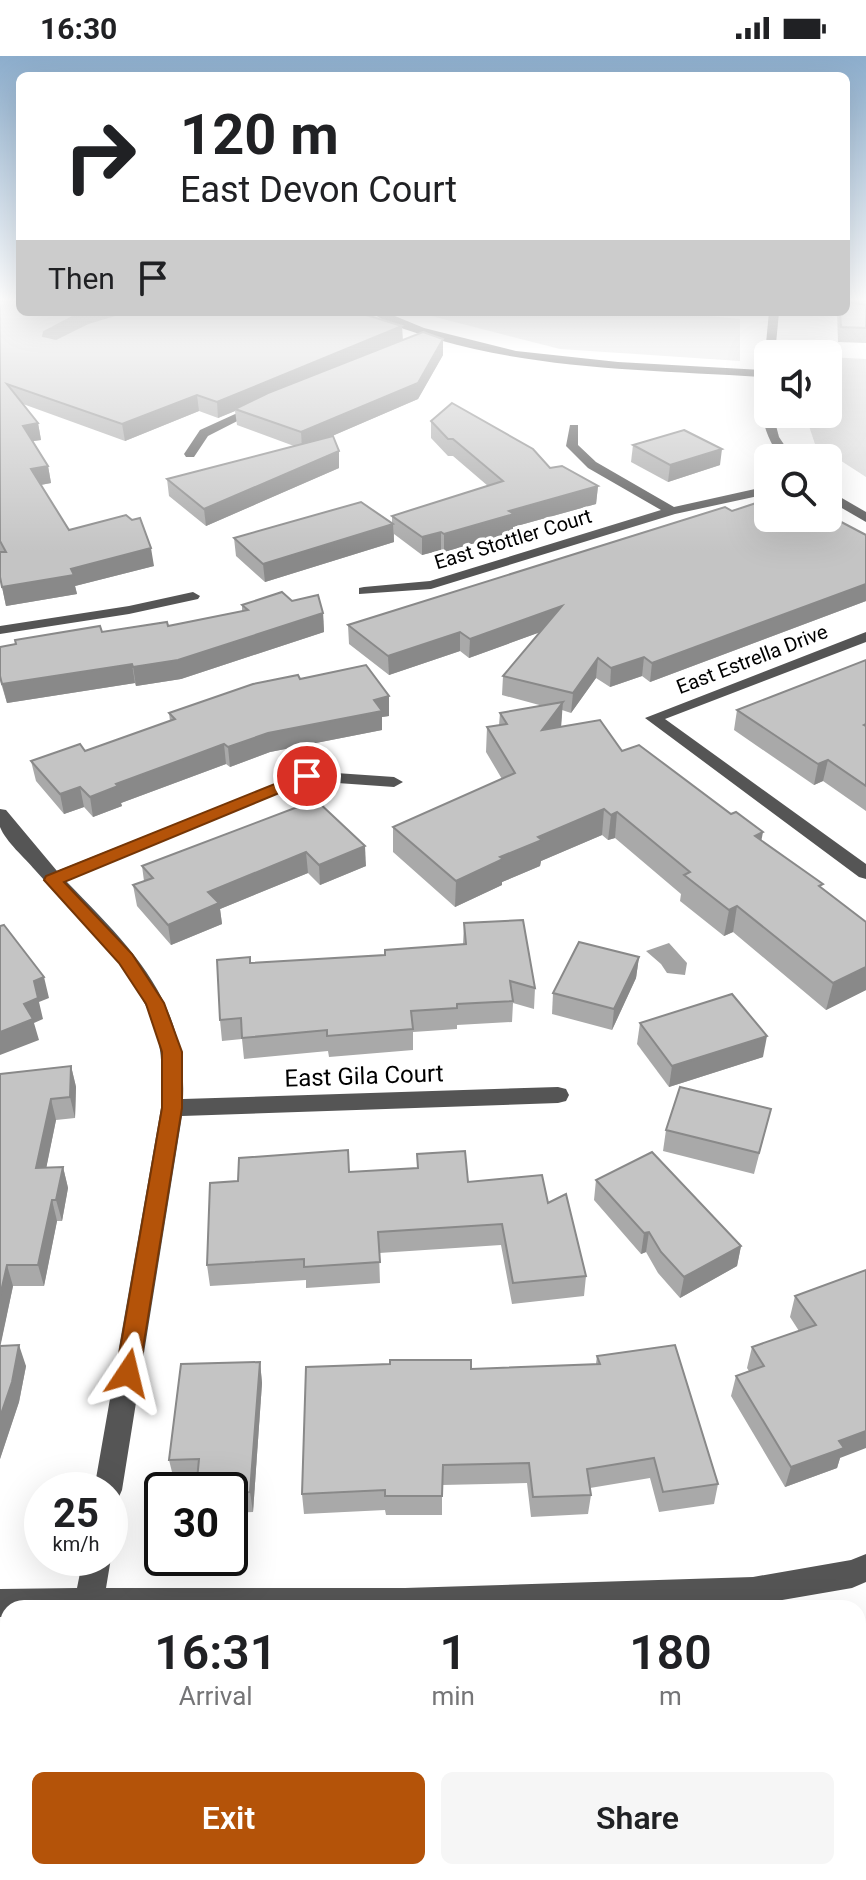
<!DOCTYPE html>
<style>
:root{--surface:#fff;--page:#f6f6f6;--text:#202124;--muted:#757577;--accent:#b45309}
body{margin:0;font-family:Roboto,sans-serif;background:var(--page);color:var(--text);height:100vh;display:flex;flex-direction:column;font-size:30px;white-space:nowrap}
*{box-sizing:border-box;margin:0}
p{font-size:26px;color:var(--muted)}
.icon{flex:none;width:44px;height:44px;fill:none;stroke:currentColor;stroke-width:2;stroke-linecap:round;stroke-linejoin:round}
.map{position:relative;flex:1;overflow:hidden}
.details{position:absolute;left:0px;top:1544px;width:866px;height:280px;display:flex;flex-direction:column;background:var(--surface);border-radius:24px 24px 0 0;box-shadow:0 8px 32px #0002}
.details>*{flex:none}
.guide{position:absolute;left:16px;top:16px;width:834px;height:244px;border-radius:12px;box-shadow:0 8px 32px #0002;background:#fff;color:var(--text);overflow:hidden}
.tools{position:absolute;left:754px;top:284px;display:grid;gap:16px}
.tools a{display:grid;place-items:center;width:88px;height:88px;border-radius:12px;background:var(--surface);box-shadow:0 8px 32px #0002;font-size:40px}
.speed{position:absolute;left:24px;top:1416px;display:flex;gap:16px;font-size:40px;font-weight:700;text-align:center}
.speed>*{display:grid;place-content:center;width:104px;height:104px;border-radius:50%;background:var(--surface);box-shadow:0 8px 32px #0002;line-height:1}
.speed small{font-size:20px;font-weight:400}
.speed .limit{border:4px solid #111;border-radius:12px;background:#fff;color:#111}
.pin{position:absolute;display:grid;place-items:center;width:68px;height:68px;color:#fff;margin:-34px;border:4px solid #fff;border-radius:50%;box-shadow:0 2px 8px #0007}
.me{position:absolute;width:88px;margin:-44px;rotate:10deg;stroke-linejoin:round;filter:drop-shadow(0 0 6px #0008)}
.turn{display:flex;align-items:center;gap:28px;height:168px;padding:0 32px;font-size:36px}
.turn .icon{width:104px;height:104px;stroke-width:2.5}
.turn b{display:block;font-size:56px;line-height:68px}
.then{display:flex;align-items:center;height:76px;padding:0 32px;background:#0003;gap:16px;font-size:30px}
.eta{display:flex;justify-content:space-evenly;align-items:center;height:136px;text-align:center}
.eta b{font-size:48px;font-weight:600;line-height:56px}
.primary-button{display:flex;gap:16px;margin-top:auto;padding:16px 32px}
.primary-button a{flex:1;height:92px;border-radius:12px;background:var(--accent);color:#fff;font-size:32px;font-weight:600;line-height:92px;text-align:center}
.primary-button a+a{background:var(--page);color:var(--text)}
.status{display:flex;justify-content:space-between;align-items:center;height:56px;padding:0 40px;background:var(--surface);direction:ltr}
.status svg{height:22px;fill:currentColor}
.map>svg:first-child{display:block}
.green{fill:#dcdcdc}
.water{fill:#a3a3a3}
.lines{fill:none;stroke-linecap:round;stroke-linejoin:round}
.minor{fill:#555;fill-rule:evenodd}
.wall{fill:#a9a9a9}
.shaded-wall{fill:#898989}
.building{fill:#c4c4c4;stroke:#898989;stroke-width:2}
.route{fill:#b45309;stroke:#753606;stroke-width:2}
.labels{text-anchor:middle;dominant-baseline:central;stroke-width:7;stroke-linejoin:round;paint-order:stroke}
.far-street-label{font-size:20px;fill:#000;stroke:#fff}
.street-label{font-size:24px;fill:#000;stroke:#fff}
</style>
<div class="status"><b>16:30</b><svg viewBox="0 0 49 12"><path d="M0 12V9h3v3zM5 12V6h3v6zM10 12V3h3v9zM15 12V0h3v12zM26 1h20v11H26zM47 4h2v5h-2z"/></svg></div>
<div class="map">
<svg width="866" height="1824" viewBox="0 0 866 1824">
<rect width="100%" height="100%" fill="#fff"/>
<g class="green">
<polygon points="416,256 667,256 740,263 740,305 560,293"/>
<polygon points="828,301 866,303 866,421 815,388 805,358 828,358"/>
</g>
<polygon class="water" points="669,887 687,907 685,919 667,917 661,908 646,895"/>
<g class="lines">
<g class="minor">
<path d="M371,256H385L424,272L516,295L618,306L762,314L768,309V358H773L779,381L793,402H781C762,377 759,352 761,321C653,314 543,314 439,284C417,277 389,270 371,256Z"/>
<polygon points="769,256 779,256 775,298 768,298 768,301 765,298"/>
<polygon points="257,348 267,350 208,380 194,401 186,401 184,398 200,374"/>
<polygon points="570,369 578,369 578,389 596,406 674,451 768,430 768,438 675,458 431,533 359,538 359,532 364,531 430,525 661,454 588,412 566,390"/>
<polygon points="828,434 866,456 866,466 828,444"/>
<polygon points="193,536 200,540 198,543 129,558 0,578 0,570 129,550"/>
<polygon points="866,576 866,586 665,663 866,808 866,823 859,821 645,662"/>
<path d="M307,715L394,721L403,726L394,731L309,725L66,825C131,892 187,944 183,1043L558,1031L566,1033L569,1039L566,1045L558,1047L182,1060L122,1434L118,1443L110,1446V1434H94L161,1052C162,1021 164,991 151,961C127,903 74,858 35,814C25,802 6,786 0,771C0,766 0,758 0,753L6,754L57,815Z"/>
<polygon points="866,1498 866,1526 852,1532 753,1549 668,1552 8,1552 8,1561 0,1561 0,1533 77,1532 83,1502 110,1502 110,1499 111,1502 106,1532 405,1532 753,1521 851,1504"/>
<polygon points="386,1816 420,1816 419,1824 385,1824"/>
</g>
</g>
<g class="wall">
<polygon points="0,241 403,284 443,283 443,299 418,343 332,380 339,412 206,470 169,440 167,423 294,390 237,369 235,355 218,362 199,355 125,385 23,348 38,367 41,384 33,385 48,410 51,427 41,429 69,474 154,510 75,530 77,538 6,550 0,521"/>
<polygon points="846,241 866,241 866,287 838,286 837,256 846,256"/>
<polygon points="431,365 598,430 596,448 513,471 513,476 444,496 441,494 422,499 394,478 394,486 265,526 236,500 234,482 392,467 392,460 488,430 453,400 448,400 431,382"/>
<polygon points="633,389 720,409 668,426 631,406"/>
<polygon points="732,455 866,479 866,545 650,626 642,620 610,631 596,622 571,657 562,654 561,671 622,695 762,785 866,866 866,934 826,954 733,876 724,880 680,845 681,838 615,782 608,784 602,779 541,805 540,810 502,826 502,829 455,851 393,796 393,771 502,723 486,696 487,671 499,669 500,657 543,650 502,639 503,620 540,576 469,602 460,595 389,619 349,588 348,569"/>
<polygon points="292,545 323,557 324,576 181,623 136,630 135,627 7,647 0,624 0,591 102,576 168,570 242,555 242,549"/>
<polygon points="866,604 866,755 823,725 814,729 734,674 737,654"/>
<polygon points="300,623 389,660 382,661 382,674 270,696 230,711 226,708 121,747 122,750 93,761 84,751 64,758 36,725 31,705 85,695 170,665 169,657"/>
<polygon points="316,744 366,810 320,829 308,817 220,853 222,868 171,889 137,850 133,829 144,825 142,810"/>
<polygon points="464,867 535,932 534,953 513,947 512,966 457,969 457,973 413,976 413,994 329,1001 328,995 244,1003 242,983 222,985 220,964 250,907 385,899 463,888"/>
<polygon points="639,901 636,922 612,974 552,958 553,937"/>
<polygon points="640,967 763,1001 669,1031 637,988"/>
<polygon points="71,1010 76,1031 75,1062 56,1064 46,1112 63,1111 68,1132 62,1165 57,1165 44,1230 13,1230 0,1290 26,1310 19,1346 0,1403 0,1018"/>
<polygon points="771,1053 754,1118 663,1095 666,1074"/>
<polygon points="417,1098 468,1126 548,1147 586,1220 584,1240 512,1248 501,1189 379,1197 380,1227 306,1232 306,1224 210,1230 207,1209 238,1125 417,1112"/>
<polygon points="596,1124 741,1190 737,1210 680,1242 658,1217 646,1196 641,1198 594,1144"/>
<polygon points="866,1214 840,1402 837,1412 785,1431 731,1340 736,1320 749,1315 747,1312 752,1291 799,1275 790,1261 795,1240"/>
<polygon points="597,1300 718,1428 714,1448 659,1456 650,1422 590,1432 591,1439 588,1458 531,1461 527,1427 442,1429 442,1459 386,1459 385,1454 304,1458 302,1438 471,1313 596,1308"/>
<polygon points="260,1306 262,1327 253,1456 230,1457 230,1434 197,1423 174,1424 169,1404"/>
<polygon points="866,1668 866,1789 858,1791 858,1672"/>
</g>
<g class="shaded-wall">
<polygon points="82,256 139,256 45,296 43,280 44,276"/>
<polygon points="402,270 403,285 235,353 235,355 218,362 217,346"/>
<polygon points="443,283 443,299 418,343 302,393 301,376"/>
<polygon points="197,339 199,355 125,385 122,368"/>
<polygon points="38,367 41,384 26,386 23,370"/>
<polygon points="722,393 720,409 668,426 670,409"/>
<polygon points="339,395 339,412 206,470 204,453"/>
<polygon points="48,410 51,427 34,430 31,413"/>
<polygon points="598,430 596,448 513,471 513,476 444,496 444,478 509,455"/>
<polygon points="393,468 394,486 265,526 263,508"/>
<polygon points="441,476 441,494 422,499 422,481"/>
<polygon points="151,492 154,510 75,530 77,538 6,550 2,531"/>
<polygon points="866,528 866,545 650,626 652,607"/>
<polygon points="562,550 560,569 469,602 470,583"/>
<polygon points="323,557 324,576 181,623 136,630 133,611"/>
<polygon points="460,576 460,595 389,619 388,600"/>
<polygon points="644,601 642,620 610,631 611,612"/>
<polygon points="598,602 596,622 571,657 573,637"/>
<polygon points="132,608 135,627 7,647 2,628"/>
<polygon points="389,640 389,660 382,661 382,674 270,696 230,711 228,691 268,677 374,644"/>
<polygon points="563,646 561,671 542,674"/>
<polygon points="224,688 226,708 121,747 122,750 93,761 90,741 116,728"/>
<polygon points="828,704 823,725 814,729 818,708"/>
<polygon points="80,731 84,751 64,758 60,738"/>
<polygon points="604,753 602,779 541,805 540,810 502,826 502,829 455,851 456,825 538,781"/>
<polygon points="617,756 615,782 608,784 611,759"/>
<polygon points="763,776 758,802 755,780"/>
<polygon points="365,790 366,810 320,829 319,809"/>
<polygon points="306,796 308,817 220,853 222,868 171,889 168,869 208,836"/>
<polygon points="737,850 733,876 724,880 729,854"/>
<polygon points="639,901 636,922 612,974 614,953"/>
<polygon points="866,911 866,934 826,954 833,927"/>
<polygon points="44,921 49,942 39,946 43,963 34,967 39,984 0,999 0,976 24,948 34,925"/>
<polygon points="767,980 763,1001 669,1031 672,1010"/>
<polygon points="71,1010 76,1031 75,1062 70,1041"/>
<polygon points="51,1043 56,1064 42,1133 36,1112"/>
<polygon points="63,1111 68,1132 62,1165 56,1144"/>
<polygon points="52,1144 57,1165 44,1230 38,1209"/>
<polygon points="649,1176 646,1196 641,1198 644,1177"/>
<polygon points="741,1190 737,1210 680,1242 684,1221"/>
<polygon points="7,1209 13,1230 0,1292 0,1240"/>
<polygon points="19,1289 26,1310 19,1346 0,1403 0,1361"/>
<polygon points="260,1306 262,1327 253,1456 250,1436"/>
<polygon points="866,1375 866,1392 840,1402 837,1412 785,1431 791,1411 839,1385"/>
<polygon points="1,1635 8,1649 8,1691 0,1740 0,1643"/>
<polygon points="266,1816 270,1816 271,1824 265,1824"/>
</g>
<g class="building">
<polygon points="0,241 20,241 20,256 82,256 44,276 43,280 56,283 88,267 125,256 357,256 402,270 217,346 197,339 122,368 7,328 38,367 23,370 48,410 31,413 69,474 126,459 132,464 140,462 151,492 71,513 74,519 2,531 0,521 0,496 6,496 0,485"/>
<polygon points="846,246 866,249 866,272 841,271 840,256 846,256"/>
<polygon points="423,276 443,283 418,327 301,376 235,353 268,337"/>
<polygon points="452,347 533,393 550,412 562,410 598,430 509,455 514,458 444,478 441,476 422,481 392,460 503,425 453,383 448,383 431,365"/>
<polygon points="684,374 722,393 670,409 633,389"/>
<polygon points="333,380 339,395 204,453 167,423"/>
<polygon points="768,443 768,462 828,462 828,459 866,479 866,528 652,607 644,601 611,612 598,602 573,637 503,620 562,550 470,583 460,576 388,600 348,569 725,451 732,455"/>
<polygon points="361,446 393,468 263,508 234,482"/>
<polygon points="282,536 292,545 318,539 323,557 178,604 133,611 132,608 2,628 0,620 0,591 16,588 15,584 100,570 102,576 167,566 168,570 248,554 242,549"/>
<polygon points="866,604 866,668 864,669 866,670 866,730 828,704 818,708 737,654"/>
<polygon points="366,609 389,640 374,644 382,655 268,677 228,691 224,688 116,728 118,730 90,741 80,731 60,738 31,705 80,688 85,695 175,663 169,657 253,628 298,619 300,623"/>
<polygon points="563,646 542,674 600,664 622,695 639,689 731,758 736,756 763,776 755,780 823,828 819,830 866,866 866,911 833,927 737,850 729,854 684,819 690,816 617,756 611,759 604,753 538,781 542,784 500,801 503,803 456,825 393,771 515,717 487,671 507,668 500,657"/>
<polygon points="316,744 365,790 319,809 306,796 208,836 219,847 168,869 133,829 153,822 142,810"/>
<polygon points="523,864 535,932 510,925 513,945 457,948 457,952 411,955 413,973 327,980 327,974 242,982 241,962 220,964 217,904 250,901 250,907 385,899 385,894 466,888 464,867"/>
<polygon points="4,869 44,921 34,925 38,942 24,948 33,963 0,976 0,870"/>
<polygon points="579,886 639,901 614,953 553,937"/>
<polygon points="732,938 767,980 672,1010 640,967"/>
<polygon points="71,1010 70,1041 51,1043 36,1112 63,1111 56,1144 52,1144 38,1209 7,1209 0,1240 0,1018"/>
<polygon points="680,1031 771,1053 759,1097 666,1074"/>
<polygon points="348,1094 349,1116 418,1112 417,1098 465,1095 468,1126 542,1119 548,1147 566,1138 586,1220 513,1227 502,1168 378,1176 380,1206 304,1211 304,1203 207,1209 210,1127 238,1125 239,1102"/>
<polygon points="652,1096 741,1190 684,1221 661,1196 649,1176 644,1177 596,1124"/>
<polygon points="866,1214 866,1375 839,1385 844,1392 791,1411 736,1320 764,1310 752,1291 816,1269 795,1240"/>
<polygon points="19,1289 12,1326 0,1361 0,1290"/>
<polygon points="675,1289 718,1428 663,1436 654,1402 587,1413 591,1439 533,1441 529,1407 443,1409 442,1440 385,1440 385,1434 302,1438 306,1311 390,1308 390,1304 471,1304 471,1313 600,1308 597,1300"/>
<polygon points="260,1306 250,1436 230,1437 230,1434 196,1434 199,1403 169,1404 181,1308"/>
<polygon points="866,1668 866,1770 858,1772 858,1672"/>
<polygon points="125,1816 266,1816 265,1824 131,1824 131,1819 125,1820"/>
<polygon points="485,1816 589,1816 590,1824 485,1824"/>
</g>
<linearGradient id="sky" x2="0" y2="1"><stop stop-color="#8cadcc"/><stop offset="0.49" stop-color="#fff"/><stop offset="1" stop-color="#fff" stop-opacity="0"/></linearGradient>
<rect width="866" height="496" fill="url(#sky)"/>
<polygon class="route" points="307,715 313,717 313,723 64,826 132,898 164,947 182,996 182,1052 139,1317 136,1324 128,1327 119,1324 116,1317 162,1052 162,996 146,948 119,907 44,824 46,820"/>
<g class="labels">
<g class="far-street-label">
<text transform="translate(513 483) rotate(-17)">East Stottler Court</text>
<text transform="translate(752 603) rotate(-21)">East Estrella Drive</text>
</g>
<g class="street-label">
<text transform="translate(364 1020) rotate(-2)">East Gila Court</text>
</g>
</g>
</svg>
<div class="tools">
<a><svg class="icon" aria-label="sound" viewBox="0 0 24 24"><path d="M4 9h4l5-4v14l-5-4H4zM17 9q2 3 0 6"/></svg></a>
<a><svg class="icon" aria-label="search" viewBox="0 0 24 24"><circle cx="10" cy="10" r="6"/><path d="M15 15l6 6"/></svg></a>
</div>
<div class="speed"><div>25<small>km/h</small></div><div class="limit">30</div></div>
<div class="pin" style="left:307px;top:720px;background:#d93025"><svg class="icon" aria-label="arrive" viewBox="0 0 24 24"><path d="M6 21V4h12l-3 4 3 4H6"/></svg></div>
<svg class="me" style="left:128px;top:1317px" viewBox="-20 -20 40 40"><path d="M0-17L14 15 0 8-14 15z" fill="#b45309" stroke="#fff" stroke-width="4"/></svg>
<div class="guide">
<div class="turn"><svg class="icon" aria-label="right" viewBox="0 0 24 24"><path d="M7 20v-9h11M14 6l5 5-5 5"/></svg><div><b>120 m</b>East Devon Court</div></div>
<div class="then">Then<svg class="icon" aria-label="arrive" viewBox="0 0 24 24"><path d="M6 21V4h12l-3 4 3 4H6"/></svg></div>
</div>
<section class="details">
<div class="eta">
<div><b>16:31</b><p>Arrival</p></div>
<div><b>1</b><p>min</p></div>
<div><b>180</b><p>m</p></div>
</div>
<div class="primary-button"><a>Exit</a><a>Share</a></div>
</section>
</div>
